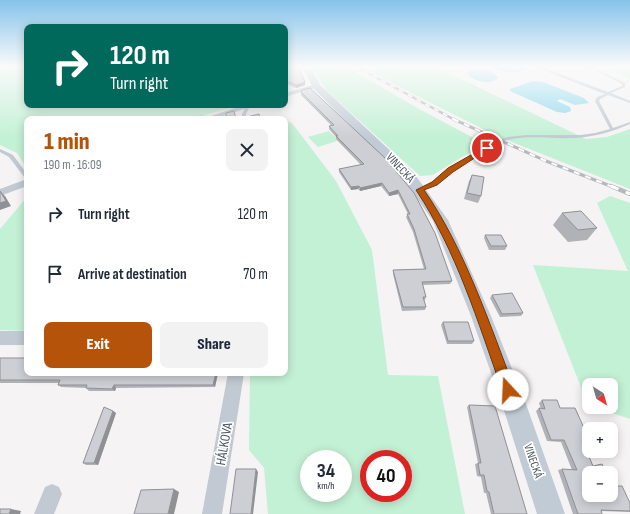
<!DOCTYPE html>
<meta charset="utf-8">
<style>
:root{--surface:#fff;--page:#f2f2f3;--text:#1f2937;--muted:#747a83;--accent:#b45309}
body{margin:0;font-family:"Sofia Sans Condensed",sans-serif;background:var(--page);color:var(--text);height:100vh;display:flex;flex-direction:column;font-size:15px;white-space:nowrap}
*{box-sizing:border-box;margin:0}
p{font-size:13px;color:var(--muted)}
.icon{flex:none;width:22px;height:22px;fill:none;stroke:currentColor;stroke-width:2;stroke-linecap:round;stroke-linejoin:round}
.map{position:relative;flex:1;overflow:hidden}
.details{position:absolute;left:24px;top:116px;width:264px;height:260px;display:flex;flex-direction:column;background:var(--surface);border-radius:8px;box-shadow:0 2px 10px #0003}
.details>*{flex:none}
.guide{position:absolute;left:24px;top:24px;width:264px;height:84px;border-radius:8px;box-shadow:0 2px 10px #0003;background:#00695c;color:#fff;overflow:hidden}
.needle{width:26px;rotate:143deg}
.tools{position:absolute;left:582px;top:378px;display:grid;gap:8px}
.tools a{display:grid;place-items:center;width:36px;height:36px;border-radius:8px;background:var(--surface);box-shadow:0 2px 10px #0003;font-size:20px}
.speed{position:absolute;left:300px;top:450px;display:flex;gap:8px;font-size:20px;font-weight:700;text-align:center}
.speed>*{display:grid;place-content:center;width:52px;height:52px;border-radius:50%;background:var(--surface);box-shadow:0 2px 10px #0003;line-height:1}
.speed small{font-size:10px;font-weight:400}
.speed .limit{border:6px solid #d22;background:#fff;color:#111}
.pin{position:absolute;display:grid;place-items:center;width:34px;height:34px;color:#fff;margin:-17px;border:2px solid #fff;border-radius:50%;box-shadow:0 1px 4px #0007}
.me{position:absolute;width:44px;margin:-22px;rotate:340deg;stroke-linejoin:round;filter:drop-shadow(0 0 3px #0008)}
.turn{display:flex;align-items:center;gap:14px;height:84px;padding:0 20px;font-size:18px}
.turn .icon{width:52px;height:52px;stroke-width:2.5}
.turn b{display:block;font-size:28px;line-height:34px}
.round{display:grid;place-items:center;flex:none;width:42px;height:42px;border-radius:8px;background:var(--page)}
.summary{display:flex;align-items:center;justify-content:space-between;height:68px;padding:0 20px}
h1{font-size:24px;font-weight:800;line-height:30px;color:var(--accent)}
.primary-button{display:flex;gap:8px;margin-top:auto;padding:8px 20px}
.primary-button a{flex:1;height:46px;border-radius:8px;background:var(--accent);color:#fff;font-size:16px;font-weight:800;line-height:46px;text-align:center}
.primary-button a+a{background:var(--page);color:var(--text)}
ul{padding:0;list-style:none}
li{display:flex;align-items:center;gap:12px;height:60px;padding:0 20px}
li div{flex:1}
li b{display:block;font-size:15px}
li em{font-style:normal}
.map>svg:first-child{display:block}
.green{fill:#c3f1d5;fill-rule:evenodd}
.water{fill:#90daee}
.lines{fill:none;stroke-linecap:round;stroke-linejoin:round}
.lane{fill:#c1cad2;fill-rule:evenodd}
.street{fill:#c1cad2;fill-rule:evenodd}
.secondary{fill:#c1cbd6;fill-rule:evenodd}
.rail-far2-casing{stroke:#b5b8bd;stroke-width:2.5}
.rail-far1-casing{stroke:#b5b8bd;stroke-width:3}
.rail-casing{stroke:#b5b8bd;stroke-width:4.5}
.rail-far2{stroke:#fff;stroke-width:1.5;stroke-dasharray:5;stroke-linecap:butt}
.rail-far1{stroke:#fff;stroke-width:2;stroke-dasharray:6;stroke-linecap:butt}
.rail{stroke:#fff;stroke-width:3;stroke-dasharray:8;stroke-linecap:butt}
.wall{fill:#b0b2b7}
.shaded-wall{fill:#909195}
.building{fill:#cdcfd5;stroke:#909195}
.route{fill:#b45309;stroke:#753606}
.labels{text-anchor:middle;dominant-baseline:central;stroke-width:3.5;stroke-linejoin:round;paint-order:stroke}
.street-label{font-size:12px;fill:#4a5661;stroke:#fff}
.near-street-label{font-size:14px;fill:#4a5661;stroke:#fff}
</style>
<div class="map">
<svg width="630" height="514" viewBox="0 0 630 514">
<rect width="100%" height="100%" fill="#f5f3f3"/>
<g class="green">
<polygon points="0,66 27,66 27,105 241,105 204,115 207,119 27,119 27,168 17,153 0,145"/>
<polygon points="311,66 345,66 419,109 487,145 462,157 433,175 420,176 326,90"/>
<polygon points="361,66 434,66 586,139 607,137 630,129 630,189 499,137 413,94"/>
<polygon points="603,66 630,66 630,79"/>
<path d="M285,120L292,123L336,181L372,250L388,375L438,376L465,514H268L264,468L249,450L250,373H285ZM309,459H343V493H309ZM369,459H403V493H369Z"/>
<polygon points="329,131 337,139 336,139 337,141 318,147 308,137"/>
<polygon points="610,196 630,203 630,419 594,407 611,407 611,385 589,385 588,405 533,265 628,271 597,203"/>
<polygon points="27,197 27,331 0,330 0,229"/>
</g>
<g class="water">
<path d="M492,66H521L523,69C516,76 499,72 492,66Z"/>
<path d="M472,70C481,69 494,69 498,78C491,85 474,82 467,74L468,71Z"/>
<polygon points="533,81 543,82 584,98 589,103 575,105 560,99 557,101 570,107 571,111 565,113 557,112 510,91 510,89"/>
</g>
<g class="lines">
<g class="lane">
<path d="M538,66H545L542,67L608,92L622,86V84L587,66H590L625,83V87L611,93L630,101V103L608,95L600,99L599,101L613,128L630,122V124C612,132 593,137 574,138C549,139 525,134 501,142L452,171L436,185L422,190H418V188L432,183L448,169L497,140L508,137L526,135H581L595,133L610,129L595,101L597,97L605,94L537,68L536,67Z"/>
<polygon points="247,105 250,106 246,114 246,119 242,119 242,114"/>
<polygon points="0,149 13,155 27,174 27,178 25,178 9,157 0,152"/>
</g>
<g class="street">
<polygon points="316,84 318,85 318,87 285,97 285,93"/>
<polygon points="244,105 256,105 214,119 202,119"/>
<polygon points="27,179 27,186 0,196 0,189"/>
<rect x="0" y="331" width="27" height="14"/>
<polygon points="228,373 244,373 222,514 202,514"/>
<polygon points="52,484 59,487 62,494 54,514 34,514 45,487"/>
</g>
<polygon class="secondary" points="302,66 310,66 320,85 413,172 448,220 491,316 526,404 565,514 537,514 502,404 471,316 433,221 403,178 313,88"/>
<g class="rail-far2-casing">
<polyline id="rail-far2" points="355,66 455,120"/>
</g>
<g class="rail-far1-casing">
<polyline id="rail-far1" points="453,119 546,161 613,187"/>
</g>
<g class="rail-casing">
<polyline id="rail" points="611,186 630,194"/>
</g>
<use href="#rail-far2" class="rail-far2"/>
<use href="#rail-far1" class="rail-far1"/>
<use href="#rail" class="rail"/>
</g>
<g class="wall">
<polygon points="285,66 305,82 305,85 296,88 287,84 285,76"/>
<polygon points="301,92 385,158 452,281 450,284 422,285 426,297 425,300 424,300 426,307 425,310 402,311 393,274 393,270 424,269 413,232 406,217 408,214 398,194 389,196 381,186 360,191 358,189 351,190 339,172 339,169 361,165 336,139 336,137 329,129 329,126 332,126 301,95"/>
<polygon points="472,175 481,196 478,203 464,199 469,181"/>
<polygon points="562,213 597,228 587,240 568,242 553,225"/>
<polygon points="485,235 507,246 505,250 489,250 484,238"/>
<polygon points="492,295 523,313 521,316 500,317 490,298"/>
<polygon points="443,322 474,341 472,344 447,344 441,325"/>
<polygon points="0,358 218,373 215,387 116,388 115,391 89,391 86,388 61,387 58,385 59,383 0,383"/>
<polygon points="542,400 560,408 589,439 589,442 586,443 583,443 593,466 612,486 630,503 630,512 601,511 602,514 573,514 558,470 562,469 572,470 561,442 547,441 536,411 539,408 541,409 539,403"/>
<polygon points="469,405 527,514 491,514 486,493 484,493 481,477 477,476 475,464 478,463 467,407"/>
<polygon points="113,411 116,413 98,465 86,465 83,463"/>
</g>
<g class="shaded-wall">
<polygon points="305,82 305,85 296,88 296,85"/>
<polygon points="382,183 381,186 360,191 360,188"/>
<polygon points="359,186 358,189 351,190 351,187"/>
<polygon points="398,190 398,194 389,196 389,193"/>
<polygon points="0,191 5,196 11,206 0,210"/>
<polygon points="216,373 218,373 215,387 213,385"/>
<polygon points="114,385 116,388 115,391 112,389"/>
<polygon points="113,411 116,413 98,465 94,463"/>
<polygon points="256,469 258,472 253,514 251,514"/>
<polygon points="174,489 179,492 174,514 168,514"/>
<polygon points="11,509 21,511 20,514 9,514"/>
</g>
<g class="building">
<polygon points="285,66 298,66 305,82 296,85 287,81 285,74"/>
<polygon points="310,88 385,158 414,193 435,233 452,281 422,282 426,297 423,297 426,307 403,307 393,270 426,269 414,229 407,214 410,214 398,190 389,193 382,183 360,188 359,186 351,187 339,169 364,164 336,136 338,136 329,126 334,125 301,92 302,90"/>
<polygon points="234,111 236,119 218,119 226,118 226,113"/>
<polygon points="259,114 260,119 239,119"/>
<polygon points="472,175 484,177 481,196 467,193"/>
<polygon points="0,191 6,201 0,203"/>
<polygon points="581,211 597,228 578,230 562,213"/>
<polygon points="485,235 501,235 507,246 491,246"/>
<polygon points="512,293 523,313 502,314 492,295"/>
<polygon points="443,322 468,322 474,341 448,341"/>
<polygon points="0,358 27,358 27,373 216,373 213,385 114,385 112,389 86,388 87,385 58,385 60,380 0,380"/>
<polygon points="542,400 557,400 560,408 575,408 589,439 589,441 582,441 593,466 602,464 606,473 589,473 589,495 611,495 611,484 612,486 622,486 630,503 630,511 601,510 602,514 578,514 562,469 577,470 564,440 551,440 539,408 545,409"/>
<polygon points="469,405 495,406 527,514 494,514 489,492 487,491 484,475 480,475 478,463 481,463"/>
<polygon points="104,407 113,411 94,463 83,463"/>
<polygon points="236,469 256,469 251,514 230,514"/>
<polygon points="174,489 168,514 134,514 141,490"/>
<polygon points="0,509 11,509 9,514 0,514"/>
</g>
<linearGradient id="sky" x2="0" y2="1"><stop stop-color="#85c3ea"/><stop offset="0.48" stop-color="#fafafa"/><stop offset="1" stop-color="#fafafa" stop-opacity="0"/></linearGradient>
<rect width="630" height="138" fill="url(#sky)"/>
<path class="route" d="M485,147L490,148L453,172L437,185L424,190C464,247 490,325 515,390L513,394L508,396L504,394L502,390C478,322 456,250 416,190L432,182L448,168Z"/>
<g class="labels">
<g class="street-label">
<text transform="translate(400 168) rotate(47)">VINECKÁ</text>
<text transform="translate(533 461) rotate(71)">VINECKÁ</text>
</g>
<g class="near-street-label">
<text transform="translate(224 444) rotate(-80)">HÁLKOVA</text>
</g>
</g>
</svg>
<div class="tools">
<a><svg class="needle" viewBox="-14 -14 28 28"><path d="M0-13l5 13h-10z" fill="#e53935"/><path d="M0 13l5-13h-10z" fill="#747a83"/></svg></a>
<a>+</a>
<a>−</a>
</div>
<div class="speed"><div>34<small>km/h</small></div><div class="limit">40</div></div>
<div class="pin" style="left:487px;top:148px;background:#d93025"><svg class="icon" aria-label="arrive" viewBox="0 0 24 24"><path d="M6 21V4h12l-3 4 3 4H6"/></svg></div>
<svg class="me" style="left:508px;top:390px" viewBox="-20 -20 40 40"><circle r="19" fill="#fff"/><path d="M0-13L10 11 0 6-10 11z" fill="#b45309"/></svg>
<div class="guide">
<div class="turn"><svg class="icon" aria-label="right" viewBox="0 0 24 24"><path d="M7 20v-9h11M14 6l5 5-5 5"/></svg><div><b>120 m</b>Turn right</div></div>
</div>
<section class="details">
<div class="summary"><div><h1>1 min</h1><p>190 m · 16:09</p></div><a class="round"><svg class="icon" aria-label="close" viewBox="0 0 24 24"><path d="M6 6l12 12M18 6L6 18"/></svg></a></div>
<ul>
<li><svg class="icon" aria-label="right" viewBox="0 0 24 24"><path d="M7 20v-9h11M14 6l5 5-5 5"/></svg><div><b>Turn right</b></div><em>120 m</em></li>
<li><svg class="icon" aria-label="arrive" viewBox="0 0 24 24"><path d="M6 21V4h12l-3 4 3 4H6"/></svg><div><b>Arrive at destination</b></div><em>70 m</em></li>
</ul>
<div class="primary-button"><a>Exit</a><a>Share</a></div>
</section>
</div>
